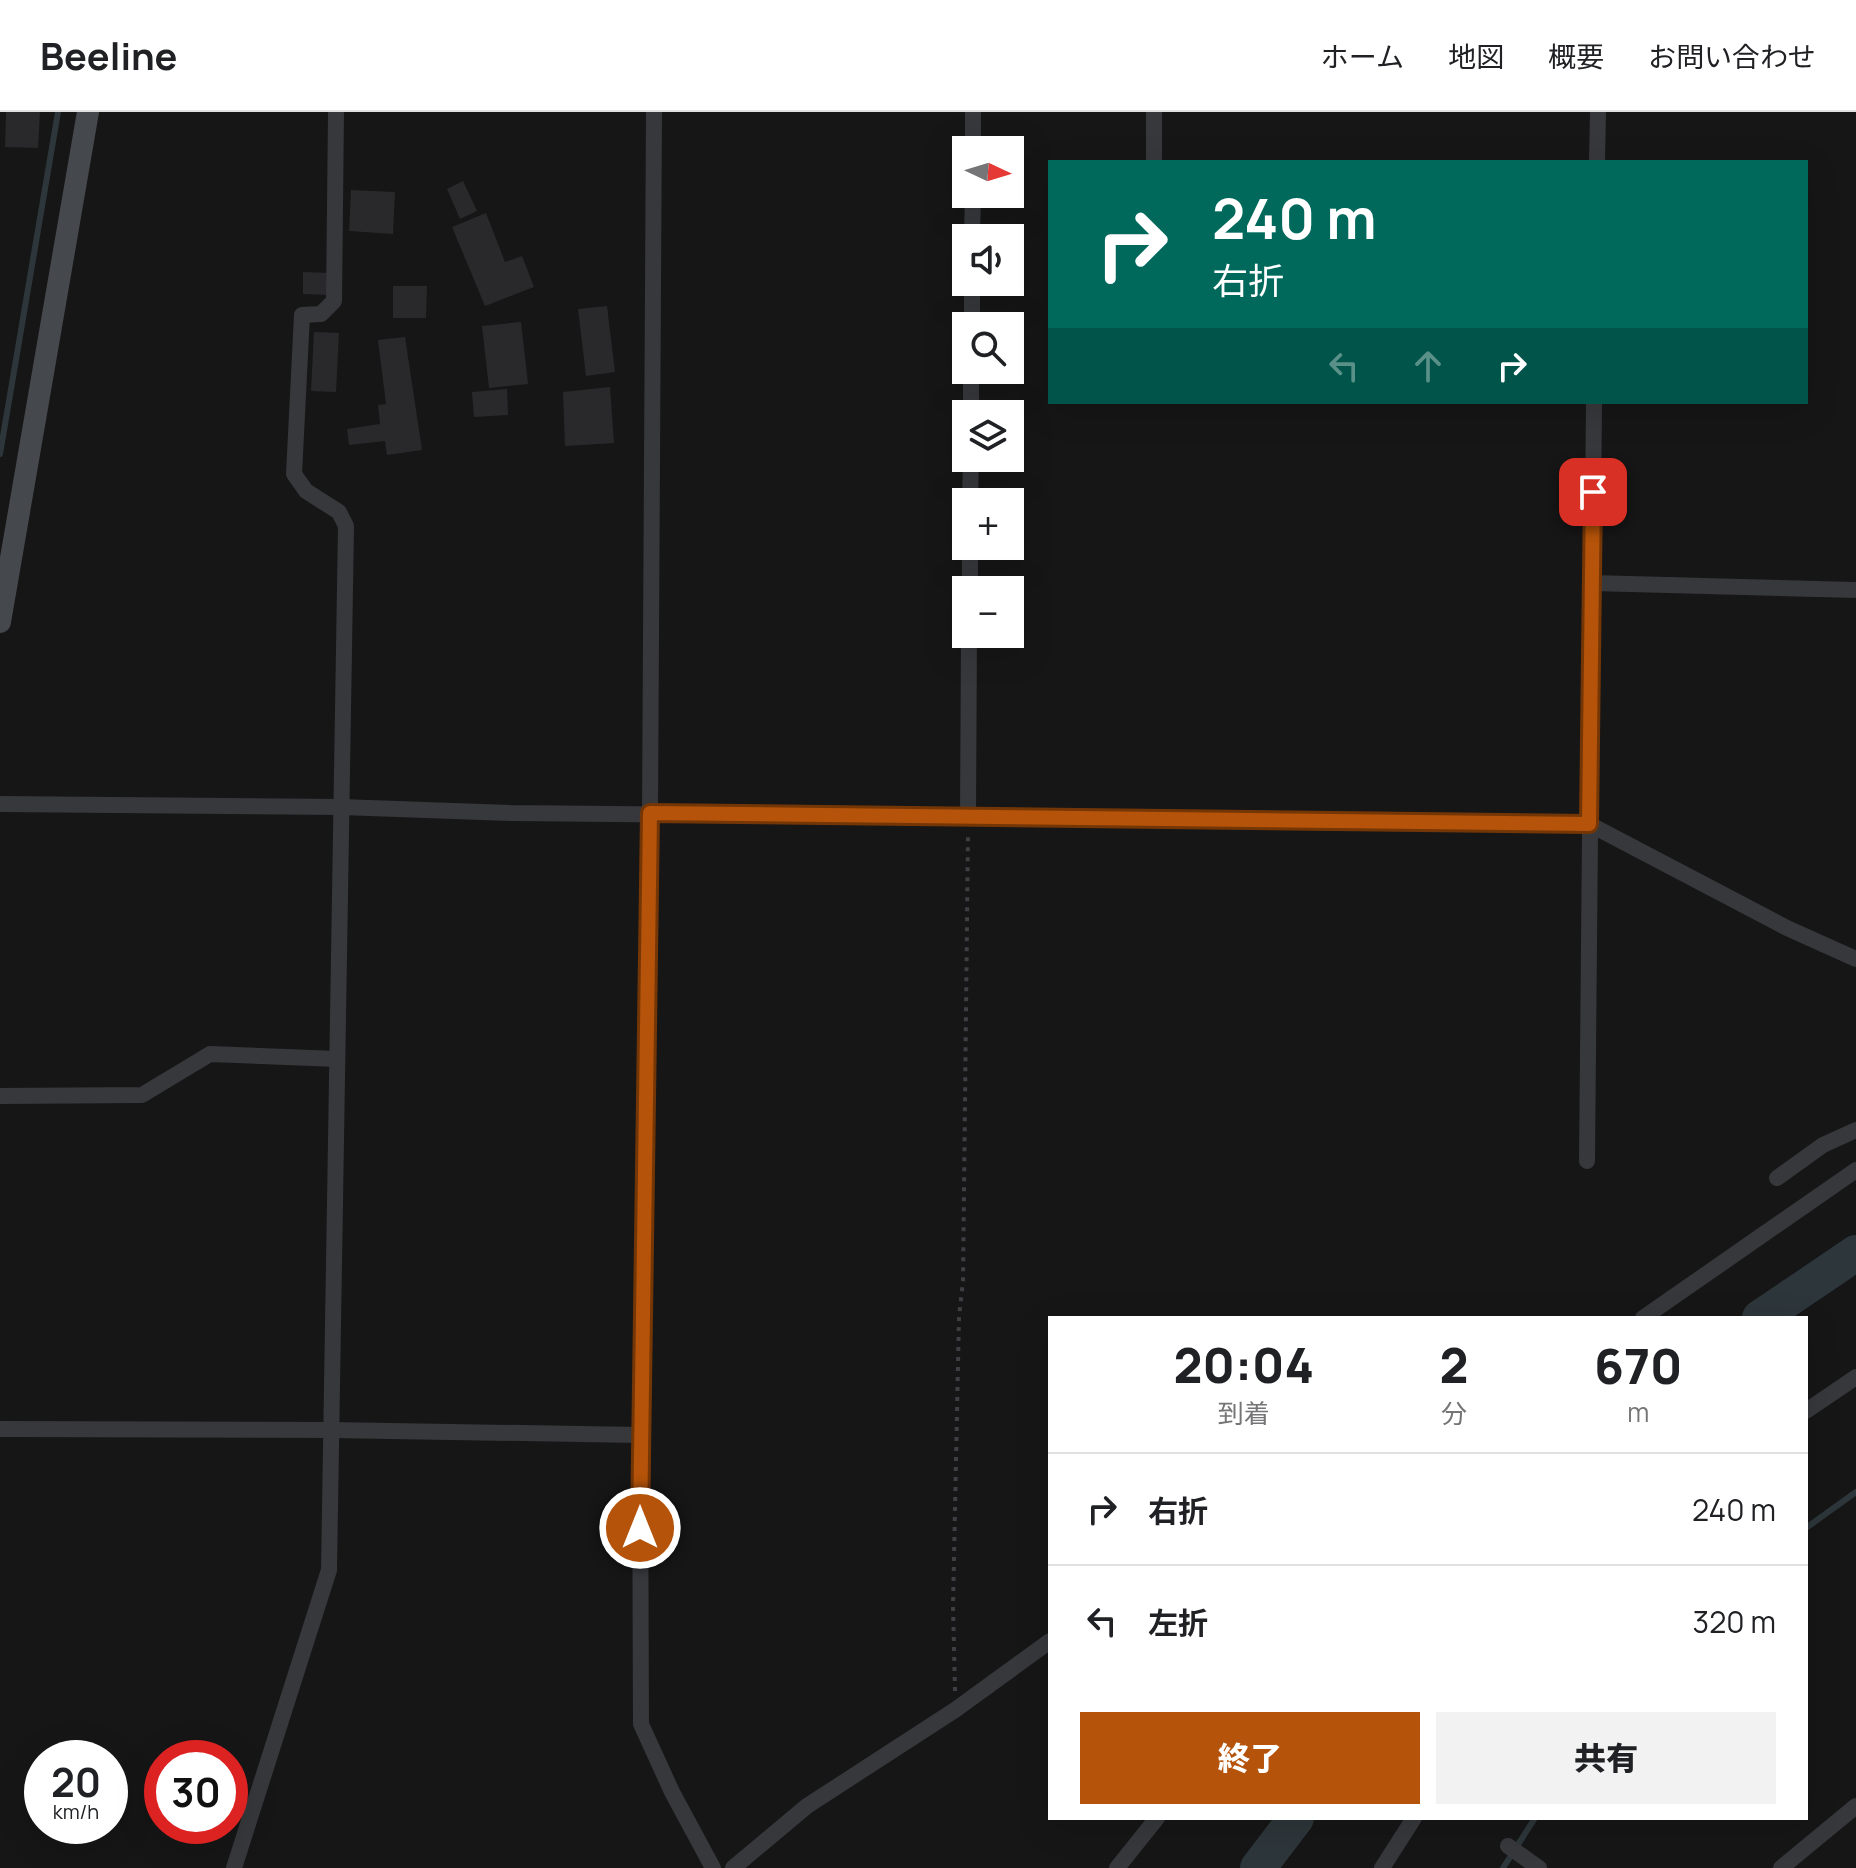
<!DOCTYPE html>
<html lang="ja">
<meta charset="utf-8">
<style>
:root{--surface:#fff;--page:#f2f2f2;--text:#202124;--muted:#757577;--line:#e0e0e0;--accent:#b45309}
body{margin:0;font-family:Manrope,"Noto Sans JP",sans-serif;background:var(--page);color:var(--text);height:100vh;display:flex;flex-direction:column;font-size:30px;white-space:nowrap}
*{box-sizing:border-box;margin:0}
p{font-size:26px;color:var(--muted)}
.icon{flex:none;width:44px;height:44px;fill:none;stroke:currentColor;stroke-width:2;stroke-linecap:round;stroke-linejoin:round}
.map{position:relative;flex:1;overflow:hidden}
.drawer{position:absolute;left:1048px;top:1204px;width:760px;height:504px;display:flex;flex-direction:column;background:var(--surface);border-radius:0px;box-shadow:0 8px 32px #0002}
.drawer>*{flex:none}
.top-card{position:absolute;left:1048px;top:48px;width:760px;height:244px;border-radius:0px;box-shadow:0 8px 32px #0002;background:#00695c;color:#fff;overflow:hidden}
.needle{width:52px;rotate:94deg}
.tools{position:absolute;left:952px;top:24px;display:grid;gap:16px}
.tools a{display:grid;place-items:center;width:72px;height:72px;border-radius:0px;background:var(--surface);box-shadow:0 8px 32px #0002;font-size:40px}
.speed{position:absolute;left:24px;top:1628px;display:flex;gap:16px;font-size:40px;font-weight:700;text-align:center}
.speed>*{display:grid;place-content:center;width:104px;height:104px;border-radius:50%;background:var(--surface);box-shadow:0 8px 32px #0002;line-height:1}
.speed small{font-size:20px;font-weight:400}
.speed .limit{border:12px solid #d22;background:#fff;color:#111}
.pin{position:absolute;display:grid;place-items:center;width:68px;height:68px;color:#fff;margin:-34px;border-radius:16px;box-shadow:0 4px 12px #0006}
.me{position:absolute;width:88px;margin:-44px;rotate:0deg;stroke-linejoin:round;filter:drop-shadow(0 0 6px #0008)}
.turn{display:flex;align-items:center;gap:28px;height:168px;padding:0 32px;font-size:36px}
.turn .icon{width:104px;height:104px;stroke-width:2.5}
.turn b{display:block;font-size:56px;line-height:68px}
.lanes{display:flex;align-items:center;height:76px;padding:0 32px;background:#0003;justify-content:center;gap:40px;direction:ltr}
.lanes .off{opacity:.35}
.eta{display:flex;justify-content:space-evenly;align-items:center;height:136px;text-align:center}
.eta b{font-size:48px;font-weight:800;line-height:56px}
.cta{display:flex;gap:16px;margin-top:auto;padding:16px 32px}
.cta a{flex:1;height:92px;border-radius:0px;background:var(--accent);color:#fff;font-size:32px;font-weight:800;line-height:92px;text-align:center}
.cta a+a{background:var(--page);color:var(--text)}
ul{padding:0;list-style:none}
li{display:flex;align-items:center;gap:24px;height:112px;padding:0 32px;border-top:2px solid var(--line)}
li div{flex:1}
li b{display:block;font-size:30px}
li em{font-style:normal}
header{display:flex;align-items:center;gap:48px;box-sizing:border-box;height:112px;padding:0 40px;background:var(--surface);border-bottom:2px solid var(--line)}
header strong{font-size:38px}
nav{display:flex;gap:44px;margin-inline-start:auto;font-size:28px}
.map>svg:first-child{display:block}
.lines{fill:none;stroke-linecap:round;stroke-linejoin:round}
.stream{stroke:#2d363a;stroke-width:6}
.river{stroke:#2d363a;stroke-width:36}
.building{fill:#29292b}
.path{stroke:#3d3f43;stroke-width:4;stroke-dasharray:4 6;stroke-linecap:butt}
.street{stroke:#37383c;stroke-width:16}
.secondary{stroke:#45484c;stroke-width:22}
.route-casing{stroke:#753606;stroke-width:20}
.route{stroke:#b45309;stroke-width:14}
</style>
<header>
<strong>Beeline</strong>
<nav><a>ホーム</a><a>地図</a><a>概要</a><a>お問い合わせ</a></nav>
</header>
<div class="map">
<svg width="1856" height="1756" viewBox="0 0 1856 1756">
<rect width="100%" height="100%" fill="#161617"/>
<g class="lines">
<g class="stream">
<polyline points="0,342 58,0"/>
<polyline points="1806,1416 1856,1380"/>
<polyline points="1503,1756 1535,1706"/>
</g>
<g class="river">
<polyline points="1760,1206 1856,1141"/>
<polyline points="1258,1756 1296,1706"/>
</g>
</g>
<g class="building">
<polygon points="6,0 40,0 38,36 5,35"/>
<polygon points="463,69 477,99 460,107 447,77"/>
<polygon points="351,78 395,80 393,122 349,119"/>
<polygon points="486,101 505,150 522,144 534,175 485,194 452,115"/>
<polygon points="303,160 329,161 329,183 303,182"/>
<polygon points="393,174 427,174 426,206 393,206"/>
<polygon points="607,194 615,260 586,264 578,197"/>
<polygon points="521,210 528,272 489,276 482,214"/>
<polygon points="314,220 339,221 336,280 311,279"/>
<polygon points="405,225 422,338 387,343 385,329 349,333 347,317 380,312 378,293 386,292 378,228"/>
<polygon points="610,275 614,331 565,334 563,280"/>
<polygon points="507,277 508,303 474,305 472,280"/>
</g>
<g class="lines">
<polyline class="path" points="955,1579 953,1494 959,1205 963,1169 968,720"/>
<g class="street">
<polyline points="654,0 650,701 640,1323 641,1612 672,1680 713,1756"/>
<polyline points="1154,0 1154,50"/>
<polyline points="973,38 973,0"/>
<polyline points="1597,50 1598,0"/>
<polyline points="972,126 973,82"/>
<polyline points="972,214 972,170"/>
<polyline points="971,302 971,258"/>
<polyline points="970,390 971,346"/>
<polyline points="1592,471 1856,478"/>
<polyline points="970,478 970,434"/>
<polyline points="0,692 341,695 510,701 1589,712 1787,816 1856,847"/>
<polyline points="968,704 969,522"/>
<polyline points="0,984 142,983 210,942 337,947"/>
<polyline points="1587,1049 1594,290"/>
<polyline points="1777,1066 1823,1033 1856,1018"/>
<polyline points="1643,1206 1856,1058"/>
<polyline points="1806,1299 1856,1265"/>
<polyline points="0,1317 331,1318 640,1323"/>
<polyline points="1508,1734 1539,1756"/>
<polyline points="234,1756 329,1458 346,414 339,400 306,379 294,362 302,203 321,202 334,189 336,0"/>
<polyline points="733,1756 807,1694 955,1598 1050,1529"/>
<polyline points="1117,1756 1157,1706"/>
<polyline points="1382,1756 1414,1706"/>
<polyline points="1781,1756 1856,1694"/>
</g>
<polyline class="secondary" points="0,510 88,0"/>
</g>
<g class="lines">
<g class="route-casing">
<polyline id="route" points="640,1416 650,701 1589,712 1593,380"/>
</g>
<use href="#route" class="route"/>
</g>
</svg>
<div class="tools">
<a><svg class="needle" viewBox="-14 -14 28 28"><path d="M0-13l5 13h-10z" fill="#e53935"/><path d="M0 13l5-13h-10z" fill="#757577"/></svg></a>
<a><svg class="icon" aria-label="sound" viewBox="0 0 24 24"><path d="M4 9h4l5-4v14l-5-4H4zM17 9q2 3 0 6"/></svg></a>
<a><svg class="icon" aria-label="search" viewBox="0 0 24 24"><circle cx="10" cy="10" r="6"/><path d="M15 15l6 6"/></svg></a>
<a><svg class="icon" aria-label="layers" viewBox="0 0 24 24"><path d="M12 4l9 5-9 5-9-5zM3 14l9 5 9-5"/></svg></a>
<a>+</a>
<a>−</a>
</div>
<div class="speed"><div>20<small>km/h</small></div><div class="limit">30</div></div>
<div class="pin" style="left:1593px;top:380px;background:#d93025"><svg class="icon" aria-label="arrive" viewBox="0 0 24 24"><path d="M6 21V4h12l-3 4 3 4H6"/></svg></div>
<svg class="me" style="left:640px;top:1416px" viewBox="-20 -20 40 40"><circle r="17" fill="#b45309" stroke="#fff" stroke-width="3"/><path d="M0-11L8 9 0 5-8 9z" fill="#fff"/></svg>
<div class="top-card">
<div class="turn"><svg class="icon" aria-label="right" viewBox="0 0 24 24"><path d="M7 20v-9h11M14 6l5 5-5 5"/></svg><div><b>240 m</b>右折</div></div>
<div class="lanes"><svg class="icon off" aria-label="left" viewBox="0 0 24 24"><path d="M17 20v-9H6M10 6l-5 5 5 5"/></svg><svg class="icon off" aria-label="ahead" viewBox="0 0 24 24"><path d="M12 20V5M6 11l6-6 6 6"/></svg><svg class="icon" aria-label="right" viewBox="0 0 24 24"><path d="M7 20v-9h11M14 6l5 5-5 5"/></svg></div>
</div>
<section class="drawer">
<div class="eta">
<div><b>20:04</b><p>到着</p></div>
<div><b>2</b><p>分</p></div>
<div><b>670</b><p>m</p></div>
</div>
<ul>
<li><svg class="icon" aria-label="right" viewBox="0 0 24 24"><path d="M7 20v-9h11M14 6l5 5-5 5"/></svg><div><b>右折</b></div><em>240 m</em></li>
<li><svg class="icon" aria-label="left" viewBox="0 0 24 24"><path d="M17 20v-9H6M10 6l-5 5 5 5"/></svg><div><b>左折</b></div><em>320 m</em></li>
</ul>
<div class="cta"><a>終了</a><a>共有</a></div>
</section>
</div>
